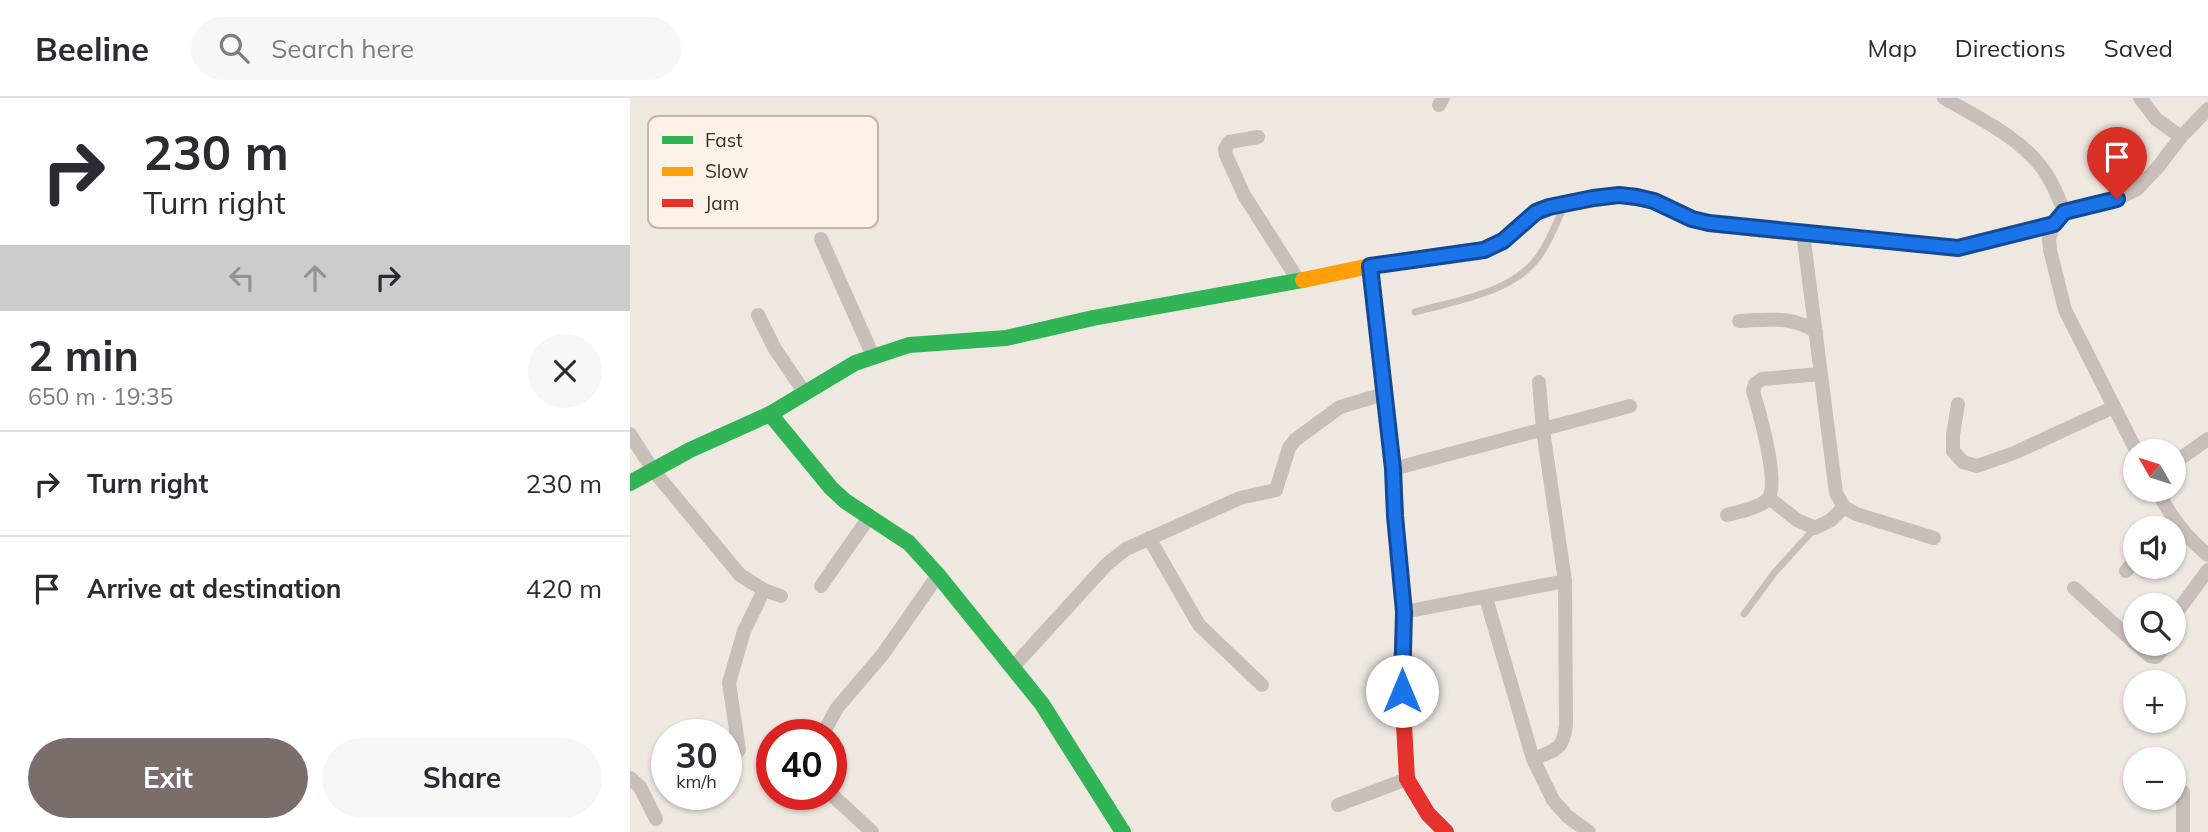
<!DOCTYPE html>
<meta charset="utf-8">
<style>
:root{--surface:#fff;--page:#f7f7f7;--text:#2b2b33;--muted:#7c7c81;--line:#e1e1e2;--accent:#796e69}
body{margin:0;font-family:Mulish,sans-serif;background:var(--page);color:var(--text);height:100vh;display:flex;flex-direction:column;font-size:26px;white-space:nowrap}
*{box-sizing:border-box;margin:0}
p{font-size:23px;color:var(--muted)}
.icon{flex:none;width:38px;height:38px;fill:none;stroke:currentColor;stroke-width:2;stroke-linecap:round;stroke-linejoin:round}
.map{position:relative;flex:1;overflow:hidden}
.details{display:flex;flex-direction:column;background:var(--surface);width:630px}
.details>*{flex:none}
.hud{background:#fff;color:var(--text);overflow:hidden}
.needle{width:46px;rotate:309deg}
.controls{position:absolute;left:1493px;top:341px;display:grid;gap:14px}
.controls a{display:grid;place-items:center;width:63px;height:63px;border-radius:50%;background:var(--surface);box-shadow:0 2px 5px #0004;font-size:35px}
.speed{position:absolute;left:21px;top:621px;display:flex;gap:14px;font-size:35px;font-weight:700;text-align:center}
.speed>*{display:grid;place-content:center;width:91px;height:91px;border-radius:50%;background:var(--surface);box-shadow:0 2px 5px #0004;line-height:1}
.speed small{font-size:18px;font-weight:400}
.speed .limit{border:10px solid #d22;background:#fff;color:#111}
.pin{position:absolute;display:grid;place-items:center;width:60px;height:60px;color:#fff;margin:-72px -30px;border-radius:50% 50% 50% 0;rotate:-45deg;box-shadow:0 0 7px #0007}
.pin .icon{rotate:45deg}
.me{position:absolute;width:77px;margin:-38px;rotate:0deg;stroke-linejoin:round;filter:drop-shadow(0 0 5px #0008)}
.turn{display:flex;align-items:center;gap:24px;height:147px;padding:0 28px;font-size:32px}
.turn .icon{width:91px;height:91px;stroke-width:2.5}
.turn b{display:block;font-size:49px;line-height:60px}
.lanes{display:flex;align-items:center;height:66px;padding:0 28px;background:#0003;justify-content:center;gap:35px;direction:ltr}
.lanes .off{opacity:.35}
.round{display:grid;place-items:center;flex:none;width:74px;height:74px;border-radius:37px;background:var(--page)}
.summary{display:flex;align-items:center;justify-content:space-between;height:119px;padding:0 28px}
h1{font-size:42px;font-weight:700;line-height:52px}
.action{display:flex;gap:14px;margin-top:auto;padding:14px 28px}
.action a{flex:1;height:80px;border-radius:42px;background:var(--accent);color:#fff;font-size:28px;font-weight:700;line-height:80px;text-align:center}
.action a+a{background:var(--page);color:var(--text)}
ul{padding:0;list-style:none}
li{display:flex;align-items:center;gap:21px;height:105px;padding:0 28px;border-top:2px solid var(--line)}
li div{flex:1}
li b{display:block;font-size:26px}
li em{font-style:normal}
header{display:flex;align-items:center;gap:42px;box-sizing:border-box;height:98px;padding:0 35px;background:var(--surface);border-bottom:2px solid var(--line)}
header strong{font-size:33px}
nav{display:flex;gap:38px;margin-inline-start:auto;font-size:24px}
.search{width:490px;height:63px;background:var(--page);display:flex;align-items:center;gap:18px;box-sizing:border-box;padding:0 24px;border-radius:38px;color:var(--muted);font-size:26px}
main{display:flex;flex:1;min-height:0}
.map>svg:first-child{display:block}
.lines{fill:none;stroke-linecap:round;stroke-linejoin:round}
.lane{stroke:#c8bfba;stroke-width:7}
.street{stroke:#c8bfba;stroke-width:14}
.fast{stroke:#30b455;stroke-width:16}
.slow{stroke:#ff9f0a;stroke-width:16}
.jam{stroke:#e5322d;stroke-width:16}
.route-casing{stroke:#114b97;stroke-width:18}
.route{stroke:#1a73e8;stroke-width:12}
.key{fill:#fbf1e9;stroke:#c1b6af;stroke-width:2}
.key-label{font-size:19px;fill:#3a2c28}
</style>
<header>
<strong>Beeline</strong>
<div class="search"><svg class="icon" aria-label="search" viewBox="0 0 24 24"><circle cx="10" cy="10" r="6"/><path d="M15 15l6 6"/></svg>Search here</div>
<nav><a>Map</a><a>Directions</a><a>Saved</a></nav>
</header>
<main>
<section class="details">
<div class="hud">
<div class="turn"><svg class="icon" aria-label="right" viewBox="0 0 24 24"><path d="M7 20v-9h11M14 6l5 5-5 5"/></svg><div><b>230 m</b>Turn right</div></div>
<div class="lanes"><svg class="icon off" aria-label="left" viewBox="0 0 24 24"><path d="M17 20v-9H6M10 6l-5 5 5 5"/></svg><svg class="icon off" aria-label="ahead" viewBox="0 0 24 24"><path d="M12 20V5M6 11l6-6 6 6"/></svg><svg class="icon" aria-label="right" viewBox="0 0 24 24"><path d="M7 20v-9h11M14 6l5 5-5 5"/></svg></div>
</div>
<div class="summary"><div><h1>2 min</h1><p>650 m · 19:35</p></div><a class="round"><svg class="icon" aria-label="close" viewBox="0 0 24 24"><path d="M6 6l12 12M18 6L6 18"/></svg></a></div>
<ul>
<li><svg class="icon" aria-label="right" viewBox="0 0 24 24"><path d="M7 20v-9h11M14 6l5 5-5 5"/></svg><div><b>Turn right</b></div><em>230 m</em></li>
<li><svg class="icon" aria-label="arrive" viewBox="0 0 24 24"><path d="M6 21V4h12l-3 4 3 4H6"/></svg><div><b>Arrive at destination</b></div><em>420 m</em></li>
</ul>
<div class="action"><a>Exit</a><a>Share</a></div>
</section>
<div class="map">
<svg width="1578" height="734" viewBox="0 0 1578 734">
<rect width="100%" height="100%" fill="#efe8e1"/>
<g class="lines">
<g class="lane">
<path d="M785,214C827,202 886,195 911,155C920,142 926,125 933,111"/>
<polyline points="1114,516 1145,474 1185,430"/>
</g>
<g class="street">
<path d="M1314,0C1349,20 1392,40 1415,74C1423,86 1429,100 1434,114"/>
<polyline points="1510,0 1526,21 1551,39"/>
<polyline points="809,7 813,0"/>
<polyline points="628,39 599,44 595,51 596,57 614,97 668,182"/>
<polyline points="1173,135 1206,395 1214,409 1226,416 1304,440"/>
<polyline points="191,141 243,258"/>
<polyline points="128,217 145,251 175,295"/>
<path d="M1109,223C1137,222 1162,217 1186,234"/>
<polyline points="1328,306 1323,337 1323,353 1333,364 1347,368 1384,355 1484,309"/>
<polyline points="0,336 23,372 110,477 134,492 151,498"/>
<polyline points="1507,354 1435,212 1420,152 1419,140 1424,126 1434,114 1458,106 1487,101 1507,91 1528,69 1551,39 1578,11"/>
<polyline points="1544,365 1578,341"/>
<polyline points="763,371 1000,308"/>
<path d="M1527,392C1540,418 1555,439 1578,457"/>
<polyline points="1139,400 1167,422 1185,430 1201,422 1214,409"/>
<path d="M1097,417C1108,414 1130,410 1138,401C1150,385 1129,313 1123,293L1125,286L1132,281L1191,276"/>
<polyline points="519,440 569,527 632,587"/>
<polyline points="1496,473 1505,462"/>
<polyline points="191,488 240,418"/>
<polyline points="1444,490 1505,545"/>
<polyline points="856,500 903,661 923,702 937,718 959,734"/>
<polyline points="774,514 935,483"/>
<polyline points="1544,518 1578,472"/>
<polyline points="1506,546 1520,558 1526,559 1537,546"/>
<polyline points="383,569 477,466 496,451 610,400 646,392 659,350 665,342 710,309 754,296"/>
<polyline points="192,637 207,610 253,556 308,477"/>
<polyline points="109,652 99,585 114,533 134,492"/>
<path d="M903,661C925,652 933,653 936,627L935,483L913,332L909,284"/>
<polyline points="0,680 10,689 26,721"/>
<polyline points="201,696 242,734"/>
<polyline points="708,707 777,681"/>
<polyline points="1553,734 1553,694"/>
</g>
<g class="fast">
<polyline points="1166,135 1328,150 1424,126"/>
<polyline points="140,316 201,390 215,403 279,445 308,477 412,606 493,734"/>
<polyline points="0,385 60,352 140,316 225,265 279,247 376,240 463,220 673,182"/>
</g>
<g class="slow">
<polyline points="740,168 763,371 768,454"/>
<polyline points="673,182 740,168 854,152 873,143 906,115 919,109 989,97 1024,103 1062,121 1079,126 1166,135"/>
</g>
<polyline class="jam" points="768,454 774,514 771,572 777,681 798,716 816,734"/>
</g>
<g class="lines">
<g class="route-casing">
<polyline id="route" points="772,593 774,514 765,418 763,371 740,168 854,152 873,143 906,114 919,109 963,100 989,97 1007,99 1024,103 1062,121 1079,125 1328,150 1424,126 1434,114 1487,101"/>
</g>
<use href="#route" class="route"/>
</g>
<rect x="18" y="18" width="230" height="112" rx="10" class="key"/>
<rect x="32" y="38" width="31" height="8" fill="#30b455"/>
<rect x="32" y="69" width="31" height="9" fill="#ff9f0a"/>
<rect x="32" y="101" width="31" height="8" fill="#e5322d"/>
<g class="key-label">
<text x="75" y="49">Fast</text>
<text x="75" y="80">Slow</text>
<text x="75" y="112">Jam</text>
</g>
</svg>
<div class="controls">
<a><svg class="needle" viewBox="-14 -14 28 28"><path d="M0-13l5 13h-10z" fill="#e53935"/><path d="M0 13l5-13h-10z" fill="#7c7c81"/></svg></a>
<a><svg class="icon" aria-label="sound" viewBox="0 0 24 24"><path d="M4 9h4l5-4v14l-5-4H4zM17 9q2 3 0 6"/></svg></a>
<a><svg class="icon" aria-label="search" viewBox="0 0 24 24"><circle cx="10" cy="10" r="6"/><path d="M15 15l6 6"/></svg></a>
<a>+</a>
<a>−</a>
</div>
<div class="speed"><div>30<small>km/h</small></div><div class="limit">40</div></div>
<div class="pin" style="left:1487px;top:101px;background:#d93025"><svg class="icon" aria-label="arrive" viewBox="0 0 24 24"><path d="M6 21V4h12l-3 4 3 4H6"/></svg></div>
<svg class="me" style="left:772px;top:593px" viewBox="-20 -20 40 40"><circle r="19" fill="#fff"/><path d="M0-13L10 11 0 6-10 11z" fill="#1a73e8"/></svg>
</div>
</main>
